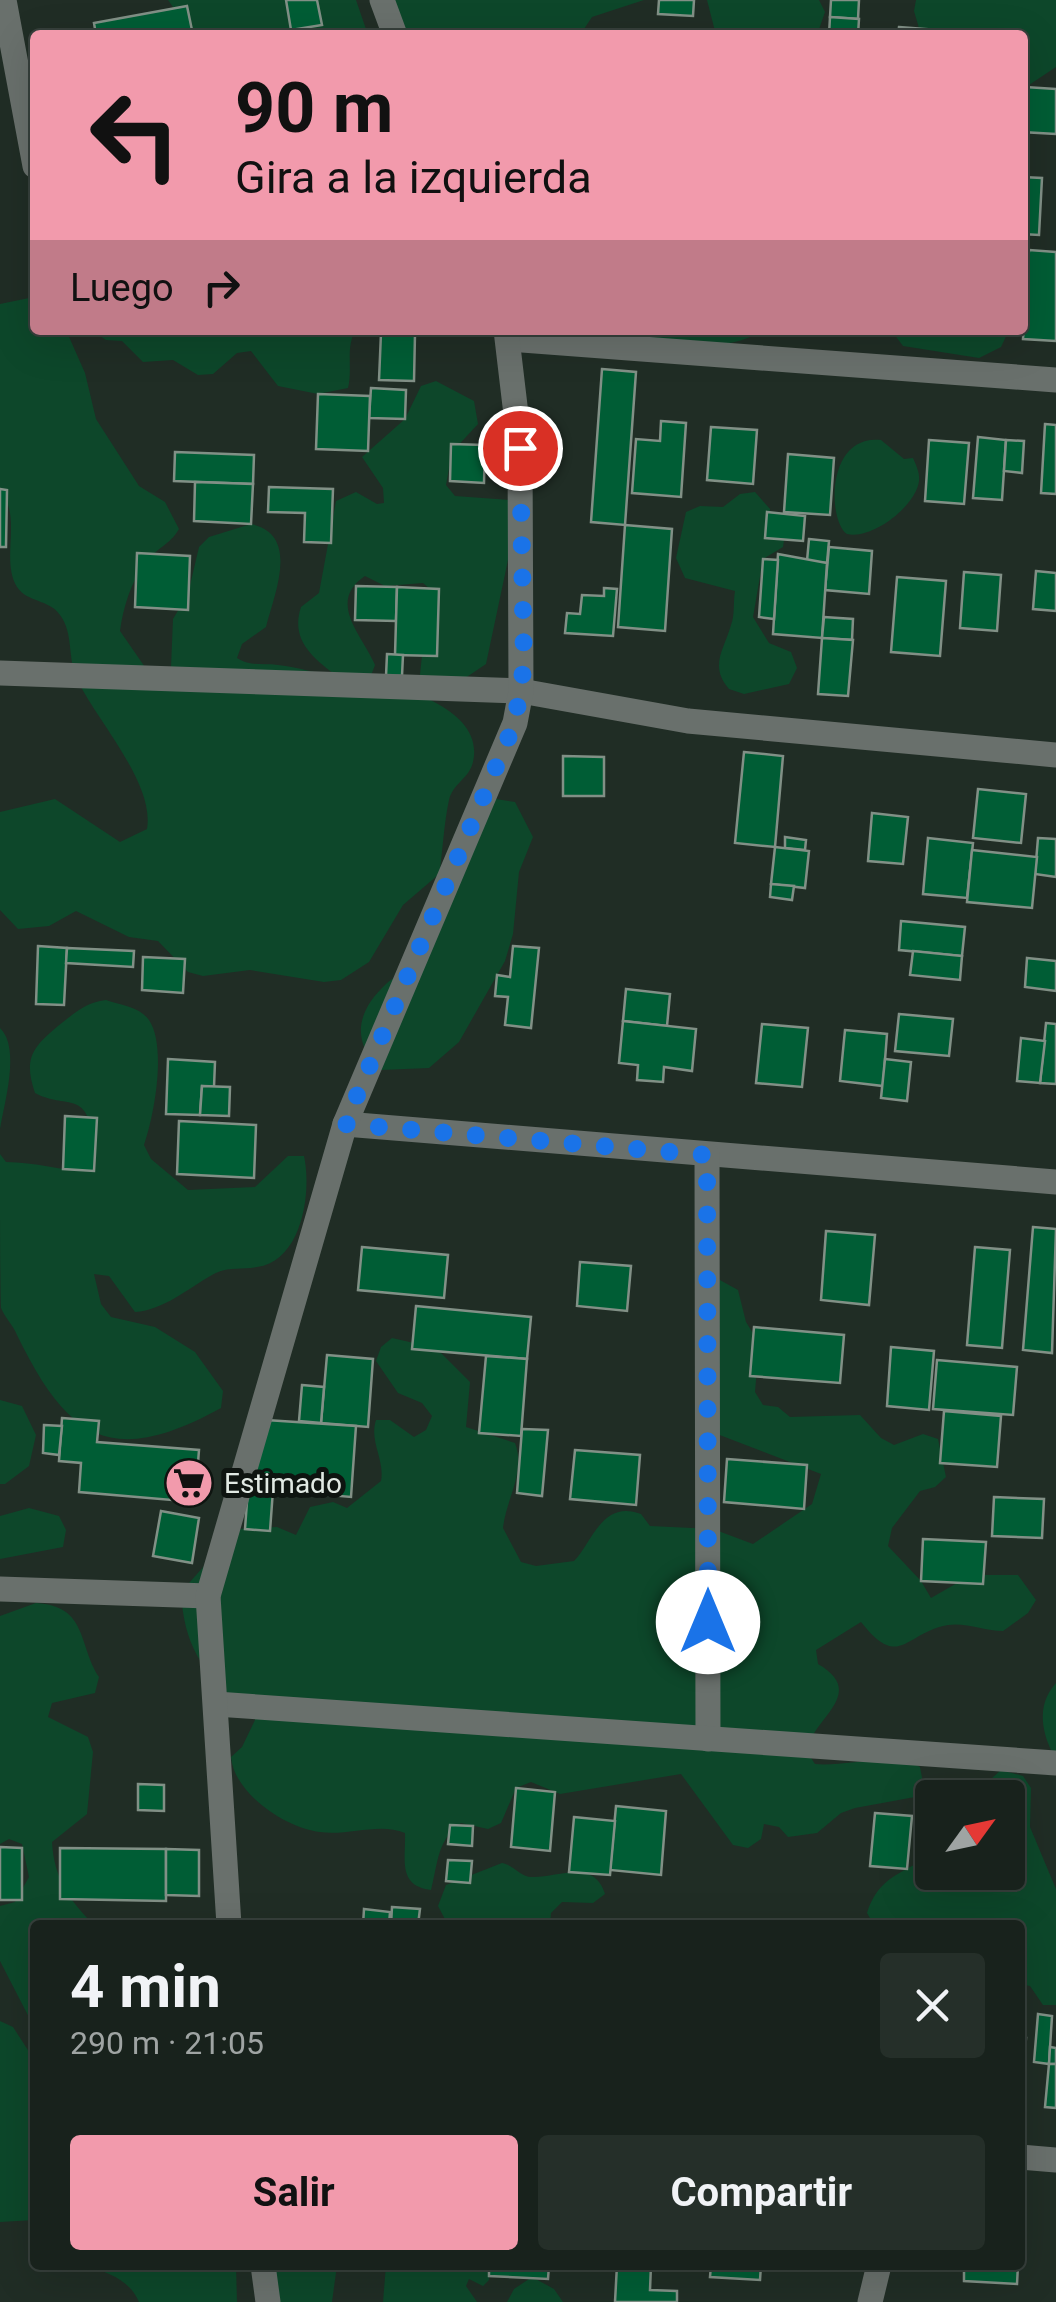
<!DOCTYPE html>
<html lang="es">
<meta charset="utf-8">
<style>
:root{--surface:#18221c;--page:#252f29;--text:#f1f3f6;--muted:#9fa4a3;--line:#363f3b;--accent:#f29aac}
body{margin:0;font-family:Roboto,sans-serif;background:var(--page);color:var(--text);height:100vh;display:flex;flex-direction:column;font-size:38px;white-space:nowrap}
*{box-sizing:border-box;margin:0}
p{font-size:32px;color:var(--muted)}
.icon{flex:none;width:55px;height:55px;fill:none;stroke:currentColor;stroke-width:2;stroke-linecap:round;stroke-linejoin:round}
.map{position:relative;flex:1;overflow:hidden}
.sheet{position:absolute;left:30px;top:1920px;width:995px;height:350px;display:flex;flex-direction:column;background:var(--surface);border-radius:10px;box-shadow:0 10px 40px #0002,0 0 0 2px var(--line)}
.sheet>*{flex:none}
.hud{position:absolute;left:30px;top:30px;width:998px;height:305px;border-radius:10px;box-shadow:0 10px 40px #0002,0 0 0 2px var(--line);background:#f29aac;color:#111;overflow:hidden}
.needle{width:65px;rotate:57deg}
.buttons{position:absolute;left:915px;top:1780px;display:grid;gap:20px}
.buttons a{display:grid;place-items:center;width:110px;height:110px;border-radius:10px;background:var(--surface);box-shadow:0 10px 40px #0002,0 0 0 2px var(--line);font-size:50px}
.pin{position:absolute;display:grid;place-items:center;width:85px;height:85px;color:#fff;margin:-42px;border:5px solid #fff;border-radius:50%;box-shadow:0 2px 10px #0007}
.me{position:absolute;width:110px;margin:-55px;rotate:0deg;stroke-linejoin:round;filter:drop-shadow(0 0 8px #0008)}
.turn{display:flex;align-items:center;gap:35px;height:210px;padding:0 40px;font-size:45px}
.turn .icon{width:130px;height:130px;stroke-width:2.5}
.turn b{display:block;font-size:70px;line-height:85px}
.then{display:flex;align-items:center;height:95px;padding:0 40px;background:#0003;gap:20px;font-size:38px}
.round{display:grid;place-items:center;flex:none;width:105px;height:105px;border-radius:10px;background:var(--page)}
.head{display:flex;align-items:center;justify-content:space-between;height:170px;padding:0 40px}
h1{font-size:60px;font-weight:700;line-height:75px}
.button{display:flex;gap:20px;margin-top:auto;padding:20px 40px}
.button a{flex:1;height:115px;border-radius:10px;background:var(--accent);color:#111;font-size:40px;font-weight:700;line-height:115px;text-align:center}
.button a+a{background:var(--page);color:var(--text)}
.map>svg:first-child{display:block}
.green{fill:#0d472a}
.building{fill:#005d35;stroke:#819086;stroke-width:2.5}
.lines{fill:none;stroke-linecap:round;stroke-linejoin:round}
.minor{stroke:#69706c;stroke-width:25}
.route{stroke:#1a73e8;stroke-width:18;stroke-dasharray:0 32.4}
.labels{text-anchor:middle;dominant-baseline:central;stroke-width:10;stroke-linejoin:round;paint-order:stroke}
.poi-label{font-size:28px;fill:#e1e9e3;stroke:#0e1410;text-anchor:start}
</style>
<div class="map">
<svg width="1056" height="2302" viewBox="0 0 1056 2302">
<rect width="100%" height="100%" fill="#202d25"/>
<g class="green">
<polygon points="168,0 356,0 368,35 193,35"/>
<polygon points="391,0 644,0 592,17 580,35 396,35"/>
<polygon points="707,0 819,0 825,12 817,35 716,35"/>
<polygon points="916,0 1056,0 1056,67 1023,89 1022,35 921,35 914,11"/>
<path d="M29,298H35V330H66L85,373L96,419L139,486L165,502L179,529C170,545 155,549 145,563C131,582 123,608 120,631L147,670L171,667L173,619L188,594L199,547L209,537L251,524C301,535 274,594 266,627L242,644L237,658C252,667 262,663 278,665C298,667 317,674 337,676C313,658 290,640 301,607L319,593L336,501L356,492L377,504L384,503L383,488L362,457L405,419L421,386L436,381L474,401L478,424L452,452L446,485L455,496L510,500L512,541L486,664L446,691L419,684L429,588L423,583L385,586L365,576C326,602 363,636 375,665L370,678C405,689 485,710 473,762C469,779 453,783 449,800C444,823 443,847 440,869L466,808L496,799L515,802L533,837L519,872L513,934L505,961L459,1042L429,1068L381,1070C351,1042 356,1012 386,984C392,978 405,972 410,965C423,946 430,899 438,875L403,905L369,962L341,980L324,982L250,970L203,976L188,972L158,941L129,937L76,911L49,926L18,929L0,910V812L55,799L120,842L147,829C155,783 96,720 77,679C67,657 74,634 60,615C49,599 28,603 17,587C0,560 23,515 0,492V304Z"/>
<path d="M91,330H356C345,346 353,369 348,388L318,394L278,386L251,351L237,353L213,374L198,375L173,360L143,362L122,341L106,340Z"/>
<path d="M568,330H762C718,363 619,335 568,330Z"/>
<polygon points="891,330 1009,330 1001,347 979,358 903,346"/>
<path d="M881,440L904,459L913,458C916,465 920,473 919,481C916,506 872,540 847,534C828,522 825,434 881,440Z"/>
<path d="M755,492L770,509L771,532L784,540L783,547L763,559L753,617L769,643L791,652L797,668L789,684L744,694L729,689C709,666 724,650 731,625C735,615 733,603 735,591L685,578L676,558L686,512L700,506L723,507L740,494Z"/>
<path d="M106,1000C120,1005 140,1007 149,1020C167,1047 154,1116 144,1145L151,1159L188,1190L255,1187L288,1156H304C312,1192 302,1261 257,1267C240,1270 227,1266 212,1275C187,1289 164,1310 135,1312L109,1276L94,1274L101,1304L111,1317L155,1327L195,1352L223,1391L221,1408C112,1468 68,1440 17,1335C13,1325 5,1318 1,1308C0,1290 0,1182 0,1154L6,1162C37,1162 64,1172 94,1171C98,1155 93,1145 91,1129C85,1092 62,1108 35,1093C23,1058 33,1047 58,1026C75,1013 84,1003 106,1000Z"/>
<path d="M0,1028C21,1048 4,1104 0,1129Z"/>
<path d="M718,1279L738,1290L746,1322L759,1343L755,1392L763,1405L778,1407L790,1417L860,1415L881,1438L894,1445L923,1434L938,1439L946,1477L935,1487L920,1491L892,1528L888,1546L921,1581L931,1598L971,1575H1018L1036,1600L1028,1613L1003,1631C985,1631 965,1622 948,1625C904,1633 900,1671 861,1622L816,1650L818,1664C870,1694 809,1720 807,1752L815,1764C844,1767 895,1752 920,1767L923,1783L915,1797L855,1808L841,1813L817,1833L788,1837L779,1827L764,1824L761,1839L748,1848L733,1845L681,1774L560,1794L531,1782L516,1788L501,1823L488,1829L461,1823C437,1840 438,1863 431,1890C397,1886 406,1859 405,1833C379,1822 349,1836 320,1832C285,1828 234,1793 231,1757L242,1747L255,1720L246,1700L240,1704C201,1670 184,1645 181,1592L237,1529L277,1527L296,1535L310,1507L333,1502L347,1508L381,1481C385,1459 369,1442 376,1420H390L414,1437L426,1430L432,1416L422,1403L398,1393L376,1361L381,1347L392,1338L436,1348L470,1382L466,1427L515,1443C526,1472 506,1499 503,1528L521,1562L536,1566L574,1561C592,1543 602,1499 641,1514L650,1526L713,1529L753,1544L812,1504L821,1474L717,1434Z"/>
<polygon points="0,1400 22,1406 36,1435 29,1466 5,1484 0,1484"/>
<polygon points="29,1508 59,1516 66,1530 63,1547 0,1559 0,1516"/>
<path d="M36,1603C88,1606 78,1645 99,1677L95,1693L52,1703L48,1717L88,1737L93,1752L87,1814L52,1842C54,1879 70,1901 94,1925H35V2029L0,1961V1906L15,1902L29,1877L22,1844L9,1839L0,1844V1616Z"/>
<path d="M1056,1683V1760C1042,1735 1035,1706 1056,1683Z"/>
<path d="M1001,1770L1023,1776L1031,1788L1030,1827L1056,1889V2005H1043L1030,1986L1020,1984V1925H874L867,1913C875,1887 890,1877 914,1865L923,1810L929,1805L932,1872H1008V1798L971,1797Z"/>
<path d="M502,1863C514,1865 520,1877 532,1877C558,1878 594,1858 605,1894L593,1903L562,1902L551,1913L550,1925H448L438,1906L446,1885Z"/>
<polygon points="0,2021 13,2027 35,2061 35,2220 0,2222"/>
<path d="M87,2265H236L237,2302H139C129,2279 109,2274 87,2265Z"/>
<polygon points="257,2265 337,2265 332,2302 260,2302"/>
<polygon points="386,2265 490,2265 489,2280 483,2286 469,2279 466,2286 477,2302 383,2302"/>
<polygon points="532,2277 554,2289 563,2302 507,2302 514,2289"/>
</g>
<g class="building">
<polygon points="286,0 317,0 322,25 291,30"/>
<polygon points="659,0 694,0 693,16 658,14"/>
<polygon points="831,0 859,0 858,19 830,17"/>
<polygon points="187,6 193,35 96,35 94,23"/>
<polygon points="830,17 859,19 858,35 829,35"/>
<polygon points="899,27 937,30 937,35 898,35"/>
<polygon points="1025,87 1056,89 1056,134 1022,132"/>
<polygon points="1022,177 1042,178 1039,235 1022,234"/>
<polygon points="1029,250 1056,252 1056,341 1023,339"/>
<polygon points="381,333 415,334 414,381 379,380"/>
<polygon points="602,369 636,372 625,525 591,522"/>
<polygon points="371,388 406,390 405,419 369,418"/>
<polygon points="318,394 370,396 368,451 316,449"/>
<polygon points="661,421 686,423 681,497 632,493 636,439 660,441"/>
<polygon points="1045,424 1056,425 1056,494 1041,493"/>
<polygon points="711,427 757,430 753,484 707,480"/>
<polygon points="978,437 1006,440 1002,500 973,498"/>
<polygon points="929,440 969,443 964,504 925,501"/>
<polygon points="1006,440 1024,441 1022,473 1004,471"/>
<polygon points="451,444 485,445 484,483 450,481"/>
<polygon points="175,452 254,455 253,484 174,481"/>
<polygon points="788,454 834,458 830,515 784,512"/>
<polygon points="195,482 253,484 251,524 194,521"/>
<polygon points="269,487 333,489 331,543 304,542 305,513 268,512"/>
<polygon points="0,489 7,490 6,547 0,547"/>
<polygon points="767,512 805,516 803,541 765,538"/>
<polygon points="625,525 672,529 665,631 618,627"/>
<polygon points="809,539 829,541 827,563 807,561"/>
<polygon points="829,547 872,551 869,594 825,590"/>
<polygon points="137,553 190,556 188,610 135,607"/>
<polygon points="778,554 827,563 822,638 773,634"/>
<polygon points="763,559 778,560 774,619 759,617"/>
<polygon points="1036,571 1056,573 1056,611 1033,609"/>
<polygon points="964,572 1001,575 997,631 960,628"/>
<polygon points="897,577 946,581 940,656 891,652"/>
<polygon points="356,586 397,587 396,621 355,620"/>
<polygon points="397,587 439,589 437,656 395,655"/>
<polygon points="604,588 617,589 613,636 565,633 567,613 580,614 582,595 604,596"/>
<polygon points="824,617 853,619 852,640 822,638"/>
<polygon points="822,638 853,640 848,696 818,694"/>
<polygon points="387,654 403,655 402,676 386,676"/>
<polygon points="744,752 783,756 775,847 735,843"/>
<polygon points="563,756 604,757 604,796 563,796"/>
<polygon points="978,789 1026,794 1021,843 973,838"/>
<polygon points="872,813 908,817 903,864 868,861"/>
<polygon points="785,837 806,840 805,850 785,848"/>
<polygon points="928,838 973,843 967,898 923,894"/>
<polygon points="1038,838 1056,839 1056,877 1035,874"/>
<polygon points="775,847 809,851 805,888 771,884"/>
<polygon points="972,850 1037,857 1032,908 967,902"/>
<polygon points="771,884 794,886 792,900 770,897"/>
<polygon points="901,921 965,927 962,956 899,950"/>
<polygon points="38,946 67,948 64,1005 36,1004"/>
<polygon points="513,946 539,948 531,1028 505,1025 508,997 495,996 497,975 510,977"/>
<polygon points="67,948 134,951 133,967 66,963"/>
<polygon points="913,951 962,956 960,980 910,975"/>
<polygon points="143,957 185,959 183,993 142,990"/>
<polygon points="1027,958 1056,961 1056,991 1025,987"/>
<polygon points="626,989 670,994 667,1026 623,1021"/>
<polygon points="899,1014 953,1019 949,1056 895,1051"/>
<polygon points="623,1021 696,1029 692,1071 664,1067 663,1082 637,1080 638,1065 619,1063"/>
<polygon points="1046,1023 1056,1024 1056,1084 1040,1083"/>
<polygon points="762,1024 808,1028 802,1087 756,1083"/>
<polygon points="845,1030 887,1034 883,1086 840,1081"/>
<polygon points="1021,1038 1045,1041 1040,1083 1017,1081"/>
<polygon points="168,1059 215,1062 214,1087 202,1086 200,1115 166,1114"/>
<polygon points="885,1059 911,1062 907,1101 881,1098"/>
<polygon points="202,1086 230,1087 229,1116 200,1115"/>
<polygon points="65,1116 97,1118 94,1171 63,1169"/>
<polygon points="179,1121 256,1125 254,1178 177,1174"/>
<polygon points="1033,1227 1056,1229 1052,1353 1023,1350"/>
<polygon points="826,1231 875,1235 869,1305 821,1300"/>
<polygon points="362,1247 448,1255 444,1298 358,1290"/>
<polygon points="975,1247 1010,1250 1002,1348 967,1345"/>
<polygon points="580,1262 631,1266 627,1311 577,1306"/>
<polygon points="416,1306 531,1317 527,1359 412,1349"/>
<polygon points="754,1327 844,1335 840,1383 750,1376"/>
<polygon points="891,1347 934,1351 929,1410 887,1406"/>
<polygon points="327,1355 373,1359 368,1427 321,1423"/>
<polygon points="486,1356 527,1359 521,1436 479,1433"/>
<polygon points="937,1360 1017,1367 1013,1415 933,1409"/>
<polygon points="302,1385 324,1387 321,1423 299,1421"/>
<polygon points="944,1411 1001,1416 997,1467 940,1463"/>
<polygon points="62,1418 99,1421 97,1442 199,1450 195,1502 79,1492 81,1463 59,1461"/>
<polygon points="266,1420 356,1426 351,1497 248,1488"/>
<polygon points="44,1425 62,1426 59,1455 43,1453"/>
<polygon points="522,1429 548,1430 542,1496 517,1493"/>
<polygon points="575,1450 640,1455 636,1505 570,1499"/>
<polygon points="727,1459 807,1465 804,1509 724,1502"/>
<polygon points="248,1488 273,1490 270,1531 245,1529"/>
<polygon points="994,1497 1044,1499 1042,1538 992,1536"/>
<polygon points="161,1511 199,1518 192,1563 153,1556"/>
<polygon points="923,1539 986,1542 983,1584 921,1581"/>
<polygon points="138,1784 164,1785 164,1811 138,1810"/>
<polygon points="516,1788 555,1792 550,1851 511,1847"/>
<polygon points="616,1806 666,1811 661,1875 610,1870"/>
<polygon points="875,1813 912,1816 907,1869 870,1866"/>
<polygon points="574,1817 615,1821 610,1875 569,1872"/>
<polygon points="450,1825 473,1826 472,1846 448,1844"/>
<polygon points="0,1847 22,1848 22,1900 0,1900"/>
<polygon points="60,1848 166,1849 166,1901 60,1899"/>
<polygon points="166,1849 199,1850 199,1896 166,1895"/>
<polygon points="448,1860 472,1861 470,1883 446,1881"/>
<polygon points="392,1907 420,1909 418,1925 391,1925"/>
<polygon points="364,1909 390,1912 389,1925 363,1925"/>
<polygon points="418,1920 463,1923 463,1925 418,1925"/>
<polygon points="1038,2014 1052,2016 1049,2064 1034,2062"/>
<polygon points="1020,2038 1026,2038 1023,2075 1020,2075"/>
<polygon points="1050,2047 1056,2048 1056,2064 1049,2064"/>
<polygon points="1049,2064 1056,2064 1056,2108 1045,2107"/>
<polygon points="489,2265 549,2265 548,2279 489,2276"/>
<polygon points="617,2265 651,2265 650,2290 677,2291 677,2302 615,2302"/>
<polygon points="711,2265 761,2265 760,2280 710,2277"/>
<polygon points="964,2265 1018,2265 1017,2284 964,2281"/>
</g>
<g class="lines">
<g class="minor">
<polyline points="4,0 35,166"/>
<polyline points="382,0 395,35"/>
<polyline points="508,339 1056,380"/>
<polyline points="0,673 521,691 688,721 1056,755"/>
<polyline points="345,1124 1056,1182"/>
<polyline points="707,1155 708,1739"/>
<polyline points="0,1589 208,1596"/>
<polyline points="216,1704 1056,1763"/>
<polyline points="229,1925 208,1596 345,1124 515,723 521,691 520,448 506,330"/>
<polyline points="1020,2157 1056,2160"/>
<polyline points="263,2265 268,2302"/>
<polyline points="870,2302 879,2265"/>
</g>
</g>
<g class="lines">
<polyline class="route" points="520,448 524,665 515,722 345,1124 707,1155 708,1622"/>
</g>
<defs>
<g id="supermarket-disc" transform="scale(2.5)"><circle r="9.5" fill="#f29aac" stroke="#0e1410"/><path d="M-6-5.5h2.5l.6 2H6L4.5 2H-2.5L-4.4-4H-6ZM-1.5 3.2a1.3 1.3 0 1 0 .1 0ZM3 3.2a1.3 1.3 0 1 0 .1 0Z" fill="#111"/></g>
</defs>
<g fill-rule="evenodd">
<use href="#supermarket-disc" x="189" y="1483"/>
</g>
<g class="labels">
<g class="poi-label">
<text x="224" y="1483">Estimado</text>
</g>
</g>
</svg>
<div class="buttons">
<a><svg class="needle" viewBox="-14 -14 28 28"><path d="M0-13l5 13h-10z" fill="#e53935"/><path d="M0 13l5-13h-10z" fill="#9fa4a3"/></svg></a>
</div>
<div class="pin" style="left:520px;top:448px;background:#d93025"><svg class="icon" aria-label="arrive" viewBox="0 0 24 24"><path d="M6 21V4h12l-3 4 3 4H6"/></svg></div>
<svg class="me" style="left:708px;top:1622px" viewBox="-20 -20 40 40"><circle r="19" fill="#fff"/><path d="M0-13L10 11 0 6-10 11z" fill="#1a73e8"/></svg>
<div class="hud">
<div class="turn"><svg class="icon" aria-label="left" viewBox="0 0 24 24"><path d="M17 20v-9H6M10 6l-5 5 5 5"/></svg><div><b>90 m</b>Gira a la izquierda</div></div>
<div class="then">Luego<svg class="icon" aria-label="right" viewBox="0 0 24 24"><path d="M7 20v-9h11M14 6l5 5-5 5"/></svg></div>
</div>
<section class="sheet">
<div class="head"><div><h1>4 min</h1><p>290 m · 21:05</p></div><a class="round"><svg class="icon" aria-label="close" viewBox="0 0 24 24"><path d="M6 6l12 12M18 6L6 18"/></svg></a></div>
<div class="button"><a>Salir</a><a>Compartir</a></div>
</section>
</div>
